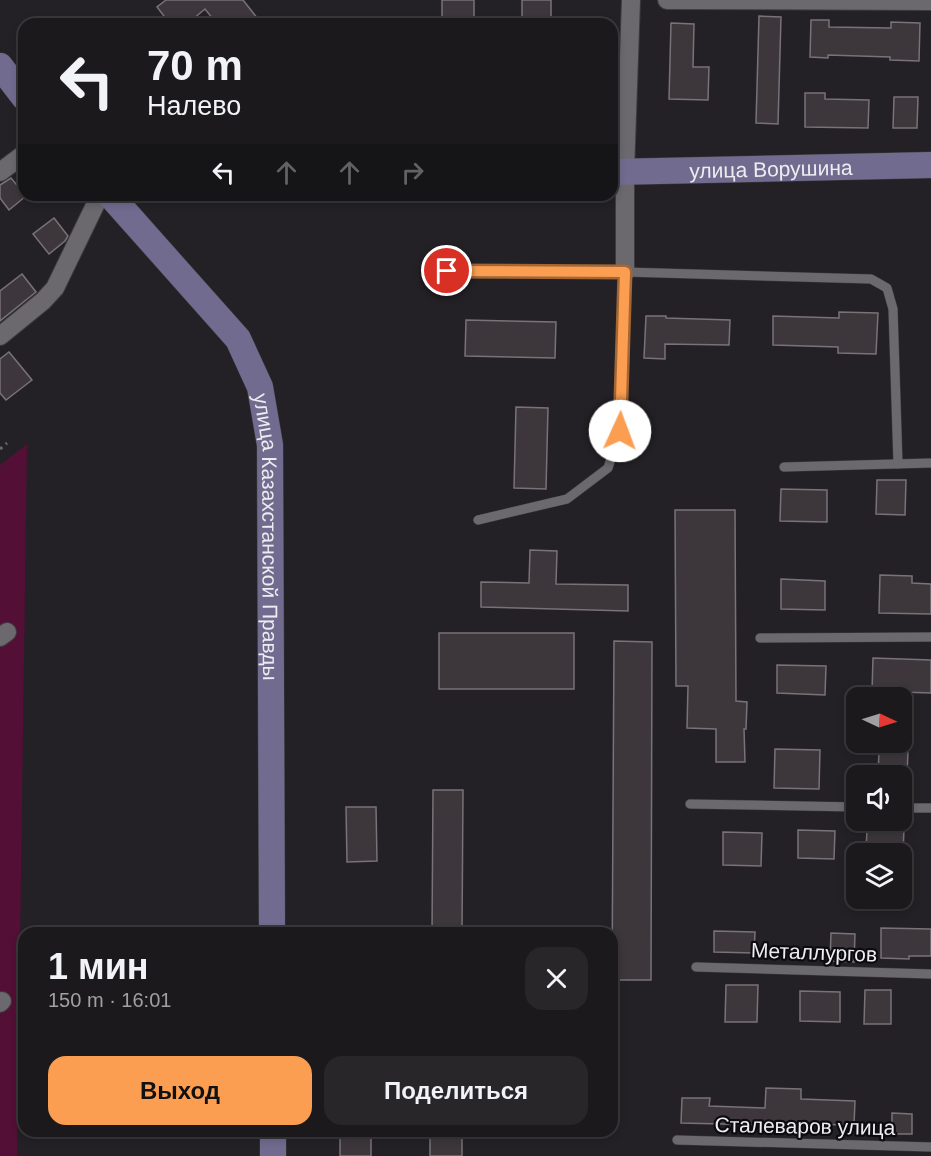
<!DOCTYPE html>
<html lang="ru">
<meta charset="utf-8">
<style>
:root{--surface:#1b191c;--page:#282629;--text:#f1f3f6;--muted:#a0a0a3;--line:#39383b;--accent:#fb9e51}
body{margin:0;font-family:Helvetica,sans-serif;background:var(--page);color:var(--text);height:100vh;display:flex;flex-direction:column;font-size:22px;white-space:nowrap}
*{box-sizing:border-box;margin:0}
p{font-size:20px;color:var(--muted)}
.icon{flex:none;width:33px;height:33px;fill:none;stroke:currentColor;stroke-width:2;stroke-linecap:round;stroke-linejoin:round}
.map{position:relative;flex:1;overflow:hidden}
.side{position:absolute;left:18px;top:927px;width:600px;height:210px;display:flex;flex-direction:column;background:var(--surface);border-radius:18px;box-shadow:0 3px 9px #0003,0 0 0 2px var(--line)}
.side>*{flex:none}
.top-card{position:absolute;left:18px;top:18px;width:600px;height:183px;border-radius:18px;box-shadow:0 3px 9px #0003,0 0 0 2px var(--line);background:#1b191c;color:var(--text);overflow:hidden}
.needle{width:39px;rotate:94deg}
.fabs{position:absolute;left:846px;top:687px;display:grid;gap:12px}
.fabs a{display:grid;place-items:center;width:66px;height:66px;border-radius:12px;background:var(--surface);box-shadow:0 3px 9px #0003,0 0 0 2px var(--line);font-size:30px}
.pin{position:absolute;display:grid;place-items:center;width:51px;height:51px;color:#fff;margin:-26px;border:3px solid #fff;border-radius:50%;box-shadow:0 2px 6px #0007}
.me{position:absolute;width:66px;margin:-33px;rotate:2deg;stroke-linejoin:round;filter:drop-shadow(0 0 4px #0008)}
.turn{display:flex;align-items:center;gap:21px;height:126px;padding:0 30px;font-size:27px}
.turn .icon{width:78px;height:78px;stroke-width:2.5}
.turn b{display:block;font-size:42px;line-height:51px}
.lanes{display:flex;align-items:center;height:57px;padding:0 30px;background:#0003;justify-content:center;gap:30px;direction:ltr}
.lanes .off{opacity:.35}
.round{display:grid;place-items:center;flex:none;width:63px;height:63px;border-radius:18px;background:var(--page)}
.head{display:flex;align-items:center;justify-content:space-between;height:102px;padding:0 30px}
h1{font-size:36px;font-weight:600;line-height:45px}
.cta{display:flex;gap:12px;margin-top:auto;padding:12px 30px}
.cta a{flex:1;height:69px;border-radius:18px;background:var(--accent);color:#111;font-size:24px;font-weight:600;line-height:69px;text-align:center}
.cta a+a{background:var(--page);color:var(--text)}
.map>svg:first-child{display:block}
.green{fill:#530f35}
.building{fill:#3d373c;stroke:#797278;stroke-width:1.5}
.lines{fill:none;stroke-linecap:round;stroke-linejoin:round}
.lane-casing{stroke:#3e3c40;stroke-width:10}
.street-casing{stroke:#3e3c40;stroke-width:20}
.secondary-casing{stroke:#3e3c40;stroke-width:27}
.path{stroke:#68666a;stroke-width:3;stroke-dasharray:3 4.5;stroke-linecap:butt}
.lane{stroke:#6b686e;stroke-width:9}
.street{stroke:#6b686e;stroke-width:18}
.secondary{stroke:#716c8f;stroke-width:26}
.route-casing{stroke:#a36735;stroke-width:15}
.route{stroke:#fb9e51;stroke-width:10}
.labels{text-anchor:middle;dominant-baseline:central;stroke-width:4.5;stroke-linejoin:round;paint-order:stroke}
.street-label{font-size:21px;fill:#eeecf0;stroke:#0c0b0d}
</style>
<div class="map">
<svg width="931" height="1156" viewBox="0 0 931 1156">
<rect width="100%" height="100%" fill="#242126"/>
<polygon class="green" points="27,444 17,1156 0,1156 0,465"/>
<g class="building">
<polygon points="166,0 243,0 262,24 217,24 205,9 187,24 170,24 157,7"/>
<rect x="442" y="0" width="32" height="24"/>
<rect x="522" y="0" width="29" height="24"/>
<polygon points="759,16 781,17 778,124 756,123"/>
<polygon points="811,20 829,20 829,27 891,28 891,22 920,23 919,61 890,60 890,57 828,55 828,58 810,57"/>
<polygon points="671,23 694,24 693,67 709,67 708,100 669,99"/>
<polygon points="805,93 825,93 825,99 869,100 868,128 805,127"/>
<polygon points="894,97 918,97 917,128 893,128"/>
<polygon points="11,178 26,196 9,210 0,198 0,185"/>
<polygon points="54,218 68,236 65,241 49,254 33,234"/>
<polygon points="22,274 36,292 0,321 0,291"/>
<polygon points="839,312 878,313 876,354 838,353 838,347 773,345 773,316 839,318"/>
<polygon points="646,316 666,316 666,318 730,320 729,345 665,344 665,359 644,358"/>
<polygon points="466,320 556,322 555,358 465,356"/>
<polygon points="9,352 32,380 6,400 0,393 0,359"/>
<polygon points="516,407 548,408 546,489 514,488"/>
<polygon points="877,480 906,480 905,515 876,514"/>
<polygon points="781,489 827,490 827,522 780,521"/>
<polygon points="675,510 735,510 736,701 747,702 746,729 744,729 745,762 716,762 716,729 687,728 688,686 676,686"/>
<polygon points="530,550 557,551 556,584 628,585 628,611 481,607 481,582 529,583"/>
<polygon points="880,575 912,576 912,583 931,584 931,614 879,613"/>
<polygon points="781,579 825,581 825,610 781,609"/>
<rect x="439" y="633" width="135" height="56"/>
<polygon points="614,641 652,642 651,980 612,980"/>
<polygon points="873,658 931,660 931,693 872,691"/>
<polygon points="777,665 826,666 825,695 777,693"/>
<polygon points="775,749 820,750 819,789 774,788"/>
<polygon points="879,751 908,751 907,776 878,776"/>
<polygon points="433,790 463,790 462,933 432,933"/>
<polygon points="346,807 376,807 377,861 347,862"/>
<polygon points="867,827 904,828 903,854 866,854"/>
<polygon points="798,830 835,831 834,859 798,858"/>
<polygon points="723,832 762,833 761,866 723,865"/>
<polygon points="881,928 931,929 931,956 909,956 909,959 881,958"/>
<polygon points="714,931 755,932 754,953 714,952"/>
<polygon points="831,933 855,934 854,962 830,961"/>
<polygon points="726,985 758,985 757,1022 725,1022"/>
<polygon points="865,990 891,990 891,1024 864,1024"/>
<polygon points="800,991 840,992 840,1022 800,1021"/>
<polygon points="766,1088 801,1089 801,1099 855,1101 854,1125 800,1124 800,1129 765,1129 765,1125 681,1123 682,1098 710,1098 709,1106 765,1108"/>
<polygon points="892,1113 912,1114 912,1134 892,1134"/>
<rect x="430" y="1131" width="32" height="25"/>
<rect x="340" y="1138" width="31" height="18"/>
</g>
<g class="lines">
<g class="lane-casing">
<g id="lane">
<polyline points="447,271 625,272 871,279 887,288 893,309 898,464"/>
<polyline points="784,467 931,463"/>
<polyline points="478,520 567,499 608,468 620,431 625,272"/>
<polyline points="760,638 931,637"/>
<polyline points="690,804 856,807"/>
<polyline points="902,808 931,808"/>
<polyline points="696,967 931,974"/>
<polyline points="677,1140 931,1147"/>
</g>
</g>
<g class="street-casing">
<g id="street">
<polyline points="667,0 931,1"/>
<polyline points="0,172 24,154"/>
<polyline points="625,272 625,172 631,0"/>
<polyline points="0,336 43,301 55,288 100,195"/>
<polyline points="0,637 7,632"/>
<polyline points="0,1003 2,1001"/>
</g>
</g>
<g class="secondary-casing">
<g id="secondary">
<polyline points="0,66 24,97"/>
<path id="s1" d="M612,172L931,165"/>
<path id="s2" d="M110,195L238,339L260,387L270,445L272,933"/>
<polyline points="273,1131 273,1156"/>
</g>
</g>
<polyline class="path" points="0,449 7,443"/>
<use href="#lane" class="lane"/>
<use href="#street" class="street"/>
<use href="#secondary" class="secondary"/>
</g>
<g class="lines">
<g class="route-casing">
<polyline id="route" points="447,271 625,272 620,431"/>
</g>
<use href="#route" class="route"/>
</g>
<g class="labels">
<g class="street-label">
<text stroke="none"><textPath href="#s1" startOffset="159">улица Ворушина</textPath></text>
<text stroke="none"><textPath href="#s2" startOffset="396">улица Казахстанской Правды</textPath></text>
<text transform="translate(814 952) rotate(2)">Металлургов</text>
<text transform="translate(805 1126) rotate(1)">Сталеваров улица</text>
</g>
</g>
</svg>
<div class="fabs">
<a><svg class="needle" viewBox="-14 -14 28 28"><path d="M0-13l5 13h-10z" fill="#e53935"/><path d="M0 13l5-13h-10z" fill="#a0a0a3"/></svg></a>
<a><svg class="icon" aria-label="sound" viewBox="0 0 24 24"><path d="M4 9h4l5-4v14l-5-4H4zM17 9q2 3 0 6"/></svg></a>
<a><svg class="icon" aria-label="layers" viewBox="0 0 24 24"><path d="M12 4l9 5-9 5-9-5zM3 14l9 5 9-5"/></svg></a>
</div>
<div class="pin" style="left:447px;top:271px;background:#d93025"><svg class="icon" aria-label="arrive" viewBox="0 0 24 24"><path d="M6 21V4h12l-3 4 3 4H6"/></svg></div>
<svg class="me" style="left:620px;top:431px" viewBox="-20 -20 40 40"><circle r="19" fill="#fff"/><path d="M0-13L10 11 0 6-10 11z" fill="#fb9e51"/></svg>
<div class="top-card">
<div class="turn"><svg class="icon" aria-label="left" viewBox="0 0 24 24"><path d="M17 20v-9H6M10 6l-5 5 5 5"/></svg><div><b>70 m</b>Налево</div></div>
<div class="lanes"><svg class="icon" aria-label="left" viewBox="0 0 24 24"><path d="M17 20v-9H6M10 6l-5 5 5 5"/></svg><svg class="icon off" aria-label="ahead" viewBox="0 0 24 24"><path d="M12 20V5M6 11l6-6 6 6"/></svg><svg class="icon off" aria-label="ahead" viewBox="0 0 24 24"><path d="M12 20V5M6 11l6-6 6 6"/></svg><svg class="icon off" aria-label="right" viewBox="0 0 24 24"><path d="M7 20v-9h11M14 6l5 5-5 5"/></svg></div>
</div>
<section class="side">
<div class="head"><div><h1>1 мин</h1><p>150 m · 16:01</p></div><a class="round"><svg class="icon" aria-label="close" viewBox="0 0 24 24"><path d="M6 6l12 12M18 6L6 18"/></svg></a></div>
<div class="cta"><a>Выход</a><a>Поделиться</a></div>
</section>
</div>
